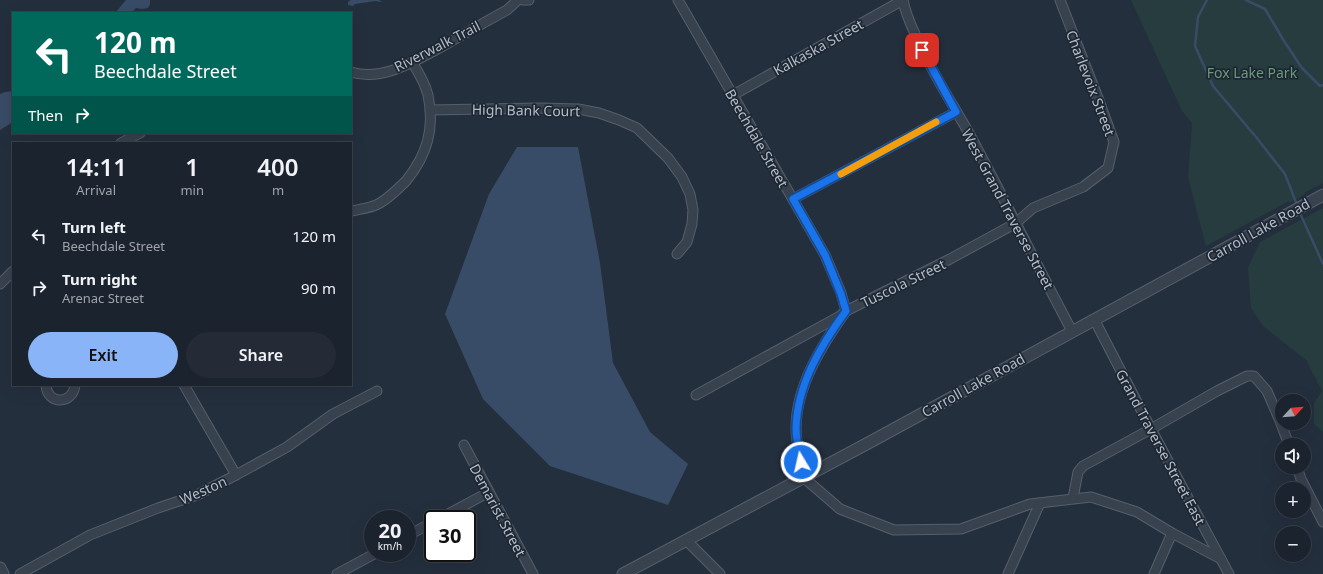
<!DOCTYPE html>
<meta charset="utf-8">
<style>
:root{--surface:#1b232e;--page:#242b36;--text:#f1f3f6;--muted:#a0a4aa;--line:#39404a;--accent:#8ab4f8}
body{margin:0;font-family:"Noto Sans",sans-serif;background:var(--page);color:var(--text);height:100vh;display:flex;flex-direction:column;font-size:15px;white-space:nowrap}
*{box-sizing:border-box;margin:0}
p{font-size:13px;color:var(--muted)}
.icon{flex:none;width:22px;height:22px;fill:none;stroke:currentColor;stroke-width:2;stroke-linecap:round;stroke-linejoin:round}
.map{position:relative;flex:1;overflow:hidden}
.panel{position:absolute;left:12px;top:142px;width:340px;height:244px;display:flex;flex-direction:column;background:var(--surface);border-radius:0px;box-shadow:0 4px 16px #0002,0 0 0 1px var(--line)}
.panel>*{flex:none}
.guide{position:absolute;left:12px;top:12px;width:340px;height:122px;border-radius:0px;box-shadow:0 4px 16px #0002,0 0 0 1px var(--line);background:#00695c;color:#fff;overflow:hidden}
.needle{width:26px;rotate:64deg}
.controls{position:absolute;left:1275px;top:394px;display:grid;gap:8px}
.controls a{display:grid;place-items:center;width:36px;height:36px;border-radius:50%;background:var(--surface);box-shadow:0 4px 16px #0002,0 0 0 1px var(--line);font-size:20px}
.speed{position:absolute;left:364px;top:510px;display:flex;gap:8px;font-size:20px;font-weight:700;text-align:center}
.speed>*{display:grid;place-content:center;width:52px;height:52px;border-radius:50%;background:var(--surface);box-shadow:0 4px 16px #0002,0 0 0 1px var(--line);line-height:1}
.speed small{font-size:10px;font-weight:400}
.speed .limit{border:2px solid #111;border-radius:6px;background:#fff;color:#111}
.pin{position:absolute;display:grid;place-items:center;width:34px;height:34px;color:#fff;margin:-17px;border-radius:8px;box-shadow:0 2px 6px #0006}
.me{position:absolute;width:44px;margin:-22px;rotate:351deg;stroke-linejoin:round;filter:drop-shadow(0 0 3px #0008)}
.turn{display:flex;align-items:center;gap:14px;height:84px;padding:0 16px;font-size:18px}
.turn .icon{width:52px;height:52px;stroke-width:2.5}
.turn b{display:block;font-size:28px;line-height:34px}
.then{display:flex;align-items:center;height:38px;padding:0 16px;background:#0003;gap:8px;font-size:15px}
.eta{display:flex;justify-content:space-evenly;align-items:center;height:68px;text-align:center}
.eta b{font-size:24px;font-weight:600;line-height:28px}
.primary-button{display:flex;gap:8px;margin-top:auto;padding:8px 16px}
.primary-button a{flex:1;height:46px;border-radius:24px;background:var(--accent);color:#111;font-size:16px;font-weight:600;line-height:46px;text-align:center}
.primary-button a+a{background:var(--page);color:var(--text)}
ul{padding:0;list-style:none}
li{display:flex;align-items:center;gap:12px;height:52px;padding:0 16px}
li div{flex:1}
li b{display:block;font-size:15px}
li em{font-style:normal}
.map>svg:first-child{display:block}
.green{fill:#263c3f}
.water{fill:#394c67}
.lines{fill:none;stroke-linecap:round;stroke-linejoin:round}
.stream{stroke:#394c67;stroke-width:2.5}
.minor-casing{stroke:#565f6c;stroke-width:11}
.tertiary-casing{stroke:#565f6c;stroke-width:13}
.minor{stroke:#38414e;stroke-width:9}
.tertiary{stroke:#38414e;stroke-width:11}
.route-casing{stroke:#114b97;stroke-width:10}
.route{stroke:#1a73e8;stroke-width:7}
.slow{stroke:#f59e0b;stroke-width:7}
.labels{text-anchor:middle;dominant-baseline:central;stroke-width:3.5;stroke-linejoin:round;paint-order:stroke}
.street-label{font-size:14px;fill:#b4bcc9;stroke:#1d2633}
.park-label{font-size:14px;fill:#6b9a76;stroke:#1d2633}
</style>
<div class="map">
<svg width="1323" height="574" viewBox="0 0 1323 574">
<rect width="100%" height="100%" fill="#242f3e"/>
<g class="green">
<polygon points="1131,0 1323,0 1323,183 1304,193 1305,194 1290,203 1289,201 1206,246 1188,178 1192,123 1182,111"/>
<polygon points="1323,208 1323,432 1314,424 1314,403 1322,391 1306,360 1263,326 1251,308 1248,267 1260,242"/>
</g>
<g class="water">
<polygon points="126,0 150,0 150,4 148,8 142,9 136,8 131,13 115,13"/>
<polygon points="351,0 379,0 383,2 375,1 355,4 353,6 348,5 348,2"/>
<polygon points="13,91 13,122 0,130 0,94 5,92"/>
<polygon points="517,147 578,147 600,263 613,363 650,432 688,464 668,505 550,466 483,399 445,314 489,194"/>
</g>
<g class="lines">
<g class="stream">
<polyline points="1207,0 1198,17 1195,46 1213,86 1256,137 1285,174 1297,205"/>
<polyline points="1246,0 1265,9 1284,41 1302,68 1320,86 1323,85"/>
<polyline points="1299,211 1323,264"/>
</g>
<g class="minor-casing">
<g id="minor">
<polyline points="523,0 529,0"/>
<path d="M678,0L825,255L841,293L846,311C822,345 796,386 796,428C796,444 801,462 803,477L840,509L894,530L961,529L1030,504L1091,497L1137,512L1172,533L1221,559"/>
<path d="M903,0C905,12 910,23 915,34C930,70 951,101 970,135C1005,200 1037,266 1072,331"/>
<path d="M351,72C383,82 416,60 443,46C464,34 485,22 507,10L518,0"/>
<polyline points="733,95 903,0"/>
<polyline points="430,110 541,108 578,109 599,113 619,120 637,128 668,158 682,177 690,194 693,210 692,224 687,242 677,254"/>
<polyline points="121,143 140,133"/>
<polyline points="793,199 956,112"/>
<path d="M351,211C361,209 372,208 380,203C390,197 398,189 406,181C427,155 435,129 428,95C425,83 419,73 412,62"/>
<polyline points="0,284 13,271"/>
<polyline points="1094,319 1151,429 1229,574"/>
<path d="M46,385C47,405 73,405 75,385"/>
<polyline points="184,385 236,475"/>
<polyline points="696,395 840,316 846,311 950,259 1016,223 1033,208 1083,187 1108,168 1114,142 1098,98 1060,0"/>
<polyline points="464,445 533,574"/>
<polyline points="1297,467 1301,479 1323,522"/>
<polyline points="1073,498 1078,472 1083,466 1151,429 1217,391 1247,376 1254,376 1267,391 1280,421 1289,445"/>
<polyline points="439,519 489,492"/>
<polyline points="407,536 433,522"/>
<polyline points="686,540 720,574"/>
<polyline points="20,574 90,535 158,508 197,495 236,475 287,447 333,414 377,391"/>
<polyline points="337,574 376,553"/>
<polyline points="1008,574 1040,503"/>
<polyline points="1154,574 1172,533"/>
</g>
</g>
<g class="tertiary-casing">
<g id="tertiary">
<polyline points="0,568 3,574"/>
<polyline points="623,574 872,441 1323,195"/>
</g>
</g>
<use href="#minor" class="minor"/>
<use href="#tertiary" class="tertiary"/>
</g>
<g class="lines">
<g class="route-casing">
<path id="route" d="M801,462C799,451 796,439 796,428C797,385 821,345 846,311L841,294L825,255L793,199L956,112L922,50"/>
</g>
<use href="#route" class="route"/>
<polyline class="slow" points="841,174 936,122"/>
</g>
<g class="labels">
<g class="street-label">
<text transform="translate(437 46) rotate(-27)">Riverwalk Trail</text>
<text transform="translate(818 47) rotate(-29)">Kalkaska Street</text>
<text transform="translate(1091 83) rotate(69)">Charlevoix Street</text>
<text transform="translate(526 110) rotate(1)">High Bank Court</text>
<text transform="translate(757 138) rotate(60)">Beechdale Street</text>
<text transform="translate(1008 209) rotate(62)">West Grand Traverse Street</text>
<text transform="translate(1258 230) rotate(-29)">Carroll Lake Road</text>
<text transform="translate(903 283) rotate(-26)">Tuscola Street</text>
<text transform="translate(973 385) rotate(-29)">Carroll Lake Road</text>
<text transform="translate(1161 447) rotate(62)">Grand Traverse Street East</text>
<text transform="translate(203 490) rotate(-24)">Weston</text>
<text transform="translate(498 510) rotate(62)">Demarist Street</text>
</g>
<g class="park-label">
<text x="1252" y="72">Fox Lake Park</text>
</g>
</g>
</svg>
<div class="controls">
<a><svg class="needle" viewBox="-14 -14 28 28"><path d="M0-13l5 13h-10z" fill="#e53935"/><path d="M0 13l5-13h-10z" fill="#a0a4aa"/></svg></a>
<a><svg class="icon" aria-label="sound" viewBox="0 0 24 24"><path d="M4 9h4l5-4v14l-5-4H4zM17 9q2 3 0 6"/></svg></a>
<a>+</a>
<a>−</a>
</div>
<div class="speed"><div>20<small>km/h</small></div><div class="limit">30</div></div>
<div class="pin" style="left:922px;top:50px;background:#d93025"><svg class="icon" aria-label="arrive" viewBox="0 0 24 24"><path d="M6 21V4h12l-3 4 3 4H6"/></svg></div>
<svg class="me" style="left:801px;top:462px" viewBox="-20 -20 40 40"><circle r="17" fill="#1a73e8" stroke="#fff" stroke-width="3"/><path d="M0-11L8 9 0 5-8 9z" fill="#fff"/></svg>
<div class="guide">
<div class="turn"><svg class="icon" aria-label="left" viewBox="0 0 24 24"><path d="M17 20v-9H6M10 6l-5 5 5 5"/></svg><div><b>120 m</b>Beechdale Street</div></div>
<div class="then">Then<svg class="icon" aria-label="right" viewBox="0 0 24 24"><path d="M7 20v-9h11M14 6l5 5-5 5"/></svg></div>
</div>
<section class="panel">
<div class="eta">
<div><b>14:11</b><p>Arrival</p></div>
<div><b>1</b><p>min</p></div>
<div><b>400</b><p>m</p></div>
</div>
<ul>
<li><svg class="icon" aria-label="left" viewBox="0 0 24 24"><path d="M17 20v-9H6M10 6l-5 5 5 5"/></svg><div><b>Turn left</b><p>Beechdale Street</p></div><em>120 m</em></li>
<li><svg class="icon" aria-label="right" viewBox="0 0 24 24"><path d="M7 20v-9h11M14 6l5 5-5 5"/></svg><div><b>Turn right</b><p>Arenac Street</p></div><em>90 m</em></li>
</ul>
<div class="primary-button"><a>Exit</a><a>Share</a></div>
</section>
</div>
